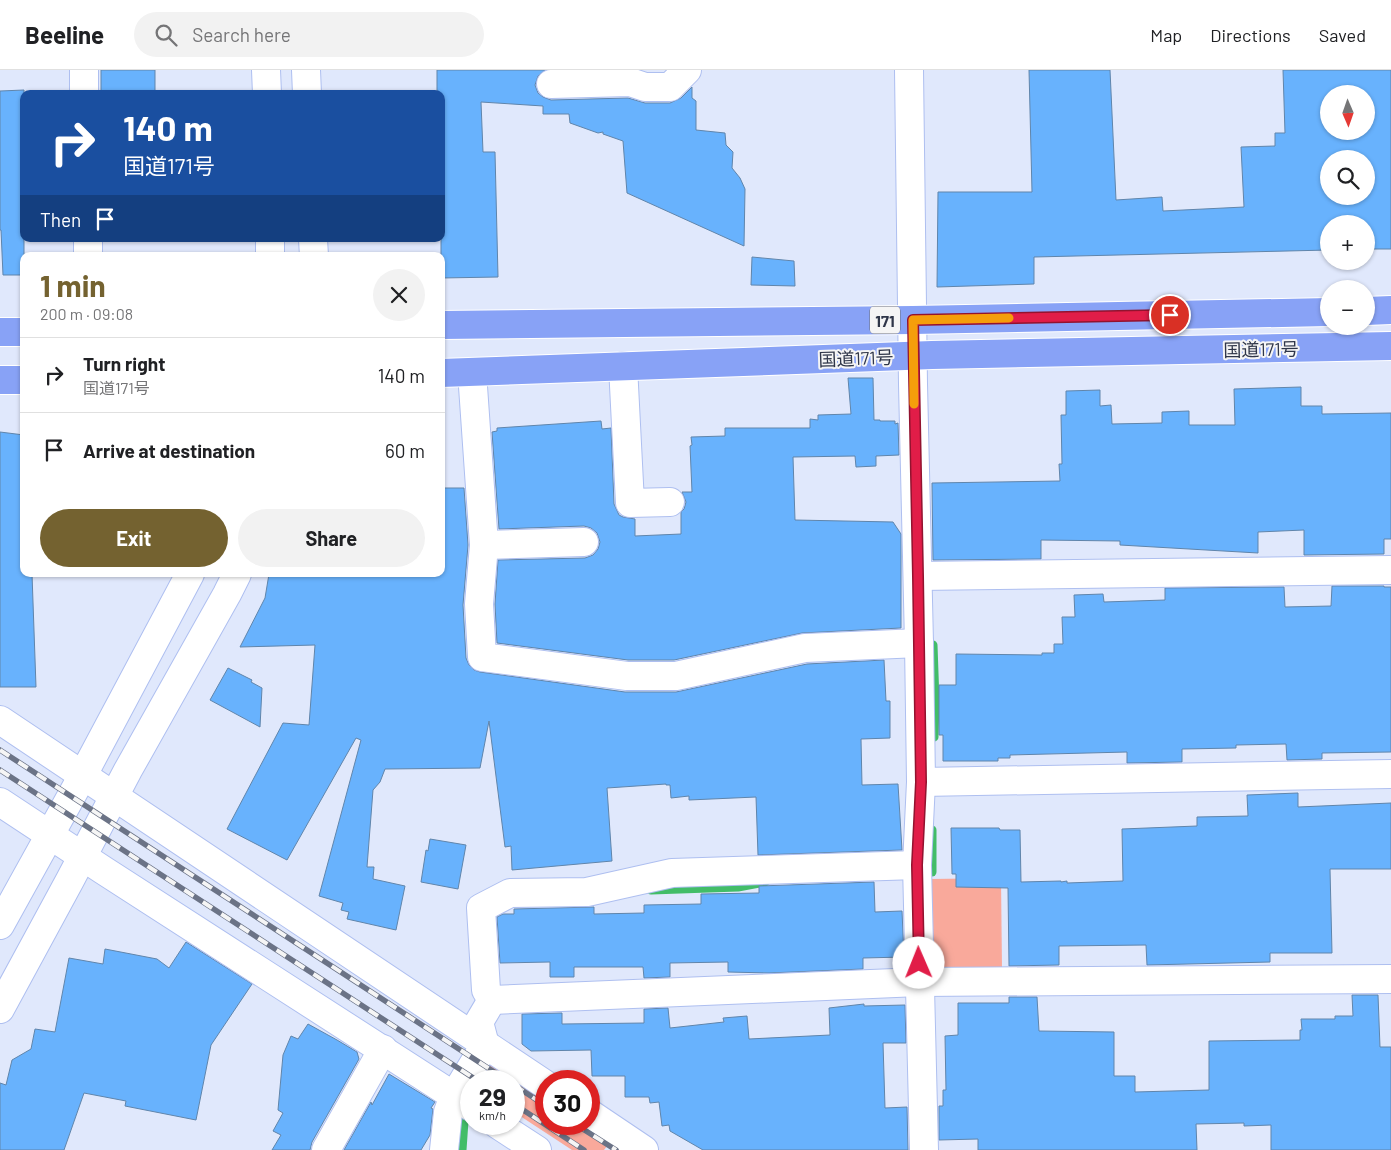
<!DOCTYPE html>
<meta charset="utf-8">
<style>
:root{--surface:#fff;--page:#f2f2f2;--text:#202124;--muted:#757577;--line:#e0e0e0;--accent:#746230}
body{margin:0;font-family:Barlow,"Noto Sans JP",sans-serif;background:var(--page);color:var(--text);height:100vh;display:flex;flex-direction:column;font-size:19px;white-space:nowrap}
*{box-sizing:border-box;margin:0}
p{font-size:16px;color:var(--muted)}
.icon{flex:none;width:28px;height:28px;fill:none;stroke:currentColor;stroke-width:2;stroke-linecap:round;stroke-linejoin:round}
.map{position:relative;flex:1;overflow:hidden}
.panel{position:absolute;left:20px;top:182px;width:425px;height:325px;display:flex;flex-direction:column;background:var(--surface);border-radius:10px;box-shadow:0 1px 4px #0004}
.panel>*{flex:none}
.top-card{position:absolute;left:20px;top:20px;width:425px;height:152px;border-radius:10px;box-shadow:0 1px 4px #0004;background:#1a4fa0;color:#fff;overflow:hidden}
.needle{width:32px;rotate:178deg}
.fabs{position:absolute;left:1320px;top:15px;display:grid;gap:10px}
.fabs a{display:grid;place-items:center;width:55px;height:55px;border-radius:50%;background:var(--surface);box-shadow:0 1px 4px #0004;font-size:25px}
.speed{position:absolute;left:460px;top:1000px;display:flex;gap:10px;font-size:25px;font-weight:700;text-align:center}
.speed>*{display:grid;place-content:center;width:65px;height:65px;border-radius:50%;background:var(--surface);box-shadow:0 1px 4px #0004;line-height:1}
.speed small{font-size:12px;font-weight:400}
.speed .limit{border:8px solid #d22;background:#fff;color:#111}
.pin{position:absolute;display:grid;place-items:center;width:42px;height:42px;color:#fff;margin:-21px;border:2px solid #fff;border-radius:50%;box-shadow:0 1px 5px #0007}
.me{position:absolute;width:55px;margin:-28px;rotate:359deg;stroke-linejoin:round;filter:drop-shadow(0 0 4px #0008)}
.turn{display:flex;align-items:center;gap:18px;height:105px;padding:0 20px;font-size:22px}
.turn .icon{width:65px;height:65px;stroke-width:2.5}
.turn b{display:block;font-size:35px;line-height:42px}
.then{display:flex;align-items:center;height:48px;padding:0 20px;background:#0003;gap:10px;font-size:19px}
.round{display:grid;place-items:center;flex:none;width:52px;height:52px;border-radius:26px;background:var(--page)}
.head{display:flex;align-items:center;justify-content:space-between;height:85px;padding:0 20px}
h1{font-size:30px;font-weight:700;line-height:38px;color:var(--accent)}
.cta{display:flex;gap:10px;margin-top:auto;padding:10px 20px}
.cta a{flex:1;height:58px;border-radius:30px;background:var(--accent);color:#fff;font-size:20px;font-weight:700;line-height:58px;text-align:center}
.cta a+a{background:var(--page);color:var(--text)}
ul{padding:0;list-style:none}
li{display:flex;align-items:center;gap:15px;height:75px;padding:0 20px;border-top:1px solid var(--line)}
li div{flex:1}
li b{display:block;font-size:19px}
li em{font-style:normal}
header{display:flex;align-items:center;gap:30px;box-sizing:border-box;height:70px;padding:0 25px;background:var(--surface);border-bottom:1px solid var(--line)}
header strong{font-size:24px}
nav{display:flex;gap:28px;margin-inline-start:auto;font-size:18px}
.search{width:350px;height:45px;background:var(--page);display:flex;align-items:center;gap:12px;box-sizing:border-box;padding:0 18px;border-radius:28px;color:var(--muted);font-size:19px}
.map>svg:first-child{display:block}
.green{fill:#f9a99b}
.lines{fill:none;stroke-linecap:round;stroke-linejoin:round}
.stream{stroke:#42bd68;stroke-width:9}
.building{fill:#68b2fd;stroke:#6085ab;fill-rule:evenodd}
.minor-casing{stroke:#aebff0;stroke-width:30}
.highway-casing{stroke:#fff;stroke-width:30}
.minor{stroke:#fff;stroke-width:28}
.highway{stroke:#88a2f6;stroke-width:28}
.rail-casing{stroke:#6b7386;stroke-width:5.5}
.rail{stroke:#f5f5f5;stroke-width:4;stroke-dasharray:11;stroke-linecap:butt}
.route-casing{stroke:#92132f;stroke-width:12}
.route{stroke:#e11d48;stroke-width:9}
.slow{stroke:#f59e0b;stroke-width:9}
.labels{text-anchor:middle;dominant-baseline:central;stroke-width:4;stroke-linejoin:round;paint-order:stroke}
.shield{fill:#f5f5f5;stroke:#6a6f7d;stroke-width:1}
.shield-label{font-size:16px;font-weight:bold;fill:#2f3649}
.street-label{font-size:18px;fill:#2f3649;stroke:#f5f5f5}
</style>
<header>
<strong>Beeline</strong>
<div class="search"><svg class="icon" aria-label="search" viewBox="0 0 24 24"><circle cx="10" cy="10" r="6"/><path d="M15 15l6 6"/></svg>Search here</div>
<nav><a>Map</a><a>Directions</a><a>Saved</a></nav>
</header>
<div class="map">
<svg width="1391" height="1080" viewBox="0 0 1391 1080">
<rect width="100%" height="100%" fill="#e0e8fc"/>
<g class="green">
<polygon points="1001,808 1002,899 933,900 931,809"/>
<polygon points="491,992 546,1029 546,1054 585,1054 611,1071 604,1080 572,1080 514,1042 514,1011 479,1011"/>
</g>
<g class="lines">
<g class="stream">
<polyline points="933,575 935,632 934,667"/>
<polyline points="932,760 932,802"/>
<polyline points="651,820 738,817 765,812"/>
<polyline points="462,1080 464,1051"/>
</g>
</g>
<g class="building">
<rect x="101" y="0" width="54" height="24"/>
<polygon points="437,0 545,0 538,6 535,15 538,23 543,27 551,30 628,28 645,33 670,33 681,28 692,17 692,28 696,31 696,60 725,63 726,75 733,82 732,98 740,108 745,119 744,176 627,123 623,71 603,64 603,62 598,63 570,53 569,44 543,44 543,36 481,32 483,82 495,82 498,207 441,208 441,24 437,24"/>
<path d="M1029,0H1110L1116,130L1162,127L1163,141L1244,137L1241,77L1275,76V63H1285L1283,0H1391V179H1366V154H1329V180L1034,187V214L937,217L938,122H1032ZM1329,24H1366V61H1329ZM1329,89H1366V126H1329Z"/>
<polygon points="24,20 24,205 3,205 1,160 0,160 0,21"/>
<polygon points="752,187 794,191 795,216 751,215"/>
<polygon points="848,308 873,308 874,350 880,350 880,351 895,351 895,354 898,353 899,385 876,386 876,396 856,397 855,386 793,387 795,450 893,452 901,464 901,558 802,563 674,590 628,590 497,573 495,534 498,490 585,488 593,485 598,479 600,472 597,463 591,458 584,456 499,459 492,362 497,361 497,358 601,351 602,359 611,358 614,434 619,445 623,447 635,449 635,466 681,464 681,442 684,439 686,432 682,422 692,422 690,376 692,375 691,367 725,366 725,358 810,358 810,349 818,350 818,345 851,344"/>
<polygon points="1301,317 1301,336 1322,336 1322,344 1391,343 1391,469 1384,469 1384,484 1304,485 1304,460 1258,462 1258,483 1120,475 1120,471 1041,470 1041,489 933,490 932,413 1060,411 1059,394 1062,394 1061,345 1066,345 1066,321 1100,320 1100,336 1111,335 1112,354 1162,353 1162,342 1189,341 1189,355 1235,355 1234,319"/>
<polygon points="0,362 24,365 24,504 32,504 36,617 0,617"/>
<polygon points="441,418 464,418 468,475 463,535 466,588 469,595 474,600 480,602 625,622 676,622 807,594 884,590 886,631 890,631 890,668 861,669 862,715 898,714 902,780 758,785 756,727 689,730 689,726 671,728 670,715 666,715 666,714 607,718 612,791 512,800 511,776 505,777 489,651 480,698 385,699 380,712 373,720 367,797 374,797 373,809 405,816 396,860 347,849 349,842 341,840 343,833 319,826 361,670 356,668 287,790 227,759 283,653 309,655 315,575 240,577 265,528 269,504 441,504"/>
<polygon points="1332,516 1384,516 1384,517 1391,517 1391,682 1322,683 1322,689 1287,690 1286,674 1236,675 1236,678 1182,679 1182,692 1127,693 1127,682 1010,685 1010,688 998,688 998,691 943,691 943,665 939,665 939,615 956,615 956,584 1042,585 1042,583 1054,583 1054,574 1063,574 1062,547 1075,547 1074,525 1103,524 1104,532 1165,530 1165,518 1284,517 1285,537 1331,536"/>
<polygon points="228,598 252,610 251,612 262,618 260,657 210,630"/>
<polygon points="1298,723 1298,737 1391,733 1391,799 1330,799 1332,883 1270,883 1270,892 1147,895 1146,875 1059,876 1059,895 1009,896 1008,818 956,817 956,804 952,804 951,758 999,758 1000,760 1020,760 1021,812 1061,811 1061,812 1067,811 1067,813 1123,811 1122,759 1197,756 1197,747 1248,746 1247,725"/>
<polygon points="430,769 466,775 458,819 421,812 426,780 428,781"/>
<polygon points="874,812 875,842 902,841 904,887 863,888 863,899 769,903 728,902 728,892 670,893 670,907 644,908 643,897 574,897 574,907 550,907 550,892 500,893 497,847 503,844 514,844 514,839 594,837 594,844 644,843 644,835 701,834 701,824 759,823 759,816"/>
<polygon points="186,872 252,914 211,975 196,1050 125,1036 126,1031 84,1023 64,1080 0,1080 0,1013 6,1015 12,990 31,979 35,959 55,962 69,888 103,894 105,879 157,889 169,898"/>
<polygon points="1352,925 1378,925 1380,977 1391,977 1391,1080 1271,1080 1271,1055 1244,1056 1244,1053 1196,1054 1197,1080 978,1080 978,1069 939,1070 939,1036 943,1036 943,1020 946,1020 945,966 958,965 958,933 1009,933 1009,927 1037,927 1039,961 1114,962 1114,1006 1135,1006 1135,1022 1209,1020 1209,971 1300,970 1300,960 1302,960 1301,949 1335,949 1335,946 1353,946"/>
<polygon points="864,934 864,936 905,935 906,973 883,973 885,1038 907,1037 908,1080 703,1080 670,1061 669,1055 662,1056 659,1032 650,1033 649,1027 625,1027 625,1006 592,1006 591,980 531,981 522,974 522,944 562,943 562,954 644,953 644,939 668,938 670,958 724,952 723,948 747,946 749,969 830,965 829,938"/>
<polygon points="308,954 337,970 357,982 359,989 312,1072 310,1080 272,1080 281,1065 273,1061 283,1043 278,1040 283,985 291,966 298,969"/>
<polygon points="389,1004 435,1032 431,1038 433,1039 430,1065 421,1080 344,1080 371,1032 372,1035"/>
</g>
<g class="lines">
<g class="minor-casing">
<g id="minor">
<polyline points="84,0 84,24"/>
<polyline points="266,0 267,24"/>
<polyline points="306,0 307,24"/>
<polyline points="909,0 913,314 919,573 921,712 917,795 924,1080"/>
<polyline points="551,14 630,12 645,17 670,17 687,0"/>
<polyline points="88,169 88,186"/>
<polyline points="270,169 270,186"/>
<polyline points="313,169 314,186"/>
<polyline points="623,296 630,433 670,432"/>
<polyline points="472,302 484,475 479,534 482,587 627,606 676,606 805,578 919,573"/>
<polyline points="484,475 584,472"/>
<polyline points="918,506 1391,500"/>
<polyline points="0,650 546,1015"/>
<polyline points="921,712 1391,704"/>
<polyline points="0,732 103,800 471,1037"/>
<polyline points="0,855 83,705 190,504"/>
<polyline points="492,930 919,912 1391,909"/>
<polyline points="492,930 486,920 481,838 510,823 587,822 672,803 917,795"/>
<polyline points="0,939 70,810 128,700 227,524 237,504"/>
<polyline points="589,1043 644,1080"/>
<polyline points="497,1054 537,1080"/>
<polyline points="326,1080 383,979"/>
<polyline points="444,1080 448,1042 454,1026 485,975 479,952 492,930"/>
</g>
</g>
<g class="highway-casing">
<g id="highway">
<polyline points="1366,241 1391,240"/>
<polyline points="441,255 913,250 1329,242"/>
<polyline points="0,262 24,262"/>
<polyline points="441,303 932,285 1391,276"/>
<polyline points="0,310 24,310"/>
</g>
</g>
<use href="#minor" class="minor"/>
<use href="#highway" class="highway"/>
<g class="rail-casing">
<g id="rail">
<polyline points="0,680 508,1011"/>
<polyline points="0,700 478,1011"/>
<polyline points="514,1015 546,1036"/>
<polyline points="514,1034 584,1080"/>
<polyline points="575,1054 616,1080"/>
</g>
</g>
<use href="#rail" class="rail"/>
</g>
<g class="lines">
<g class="route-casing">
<polyline id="route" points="919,893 917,795 921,712 918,506 913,250 1170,245"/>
</g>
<use href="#route" class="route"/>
<polyline class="slow" points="914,334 913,250 1009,248"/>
</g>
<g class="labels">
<rect class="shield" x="870" y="236.5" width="30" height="27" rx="4"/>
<g class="shield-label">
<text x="885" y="250">171</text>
</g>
<g class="street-label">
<text transform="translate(1261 279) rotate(-1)">国道171号</text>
<text transform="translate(856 288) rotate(-2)">国道171号</text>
</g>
</g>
</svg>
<div class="fabs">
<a><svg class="needle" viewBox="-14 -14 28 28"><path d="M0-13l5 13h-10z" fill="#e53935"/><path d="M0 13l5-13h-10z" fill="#757577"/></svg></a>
<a><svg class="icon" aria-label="search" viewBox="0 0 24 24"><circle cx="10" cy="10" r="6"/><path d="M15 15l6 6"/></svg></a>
<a>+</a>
<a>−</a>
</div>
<div class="speed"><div>29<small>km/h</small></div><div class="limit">30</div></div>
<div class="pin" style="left:1170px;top:245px;background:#d93025"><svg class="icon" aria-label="arrive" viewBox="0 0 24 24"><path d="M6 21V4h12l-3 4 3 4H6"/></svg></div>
<svg class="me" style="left:919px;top:893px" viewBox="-20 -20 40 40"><circle r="19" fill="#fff"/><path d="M0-13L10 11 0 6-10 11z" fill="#e11d48"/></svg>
<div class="top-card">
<div class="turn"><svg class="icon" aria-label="right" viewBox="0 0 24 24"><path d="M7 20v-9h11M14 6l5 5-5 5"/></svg><div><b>140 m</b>国道171号</div></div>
<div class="then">Then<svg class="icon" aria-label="arrive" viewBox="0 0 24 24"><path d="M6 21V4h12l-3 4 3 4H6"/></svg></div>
</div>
<section class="panel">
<div class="head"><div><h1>1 min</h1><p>200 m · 09:08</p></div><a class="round"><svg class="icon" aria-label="close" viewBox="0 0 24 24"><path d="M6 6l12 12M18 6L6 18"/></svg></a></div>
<ul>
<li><svg class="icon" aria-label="right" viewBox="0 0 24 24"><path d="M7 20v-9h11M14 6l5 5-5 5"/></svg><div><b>Turn right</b><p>国道171号</p></div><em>140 m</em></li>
<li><svg class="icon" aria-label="arrive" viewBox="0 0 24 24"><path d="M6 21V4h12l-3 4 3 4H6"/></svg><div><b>Arrive at destination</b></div><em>60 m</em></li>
</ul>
<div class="cta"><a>Exit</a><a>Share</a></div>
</section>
</div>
